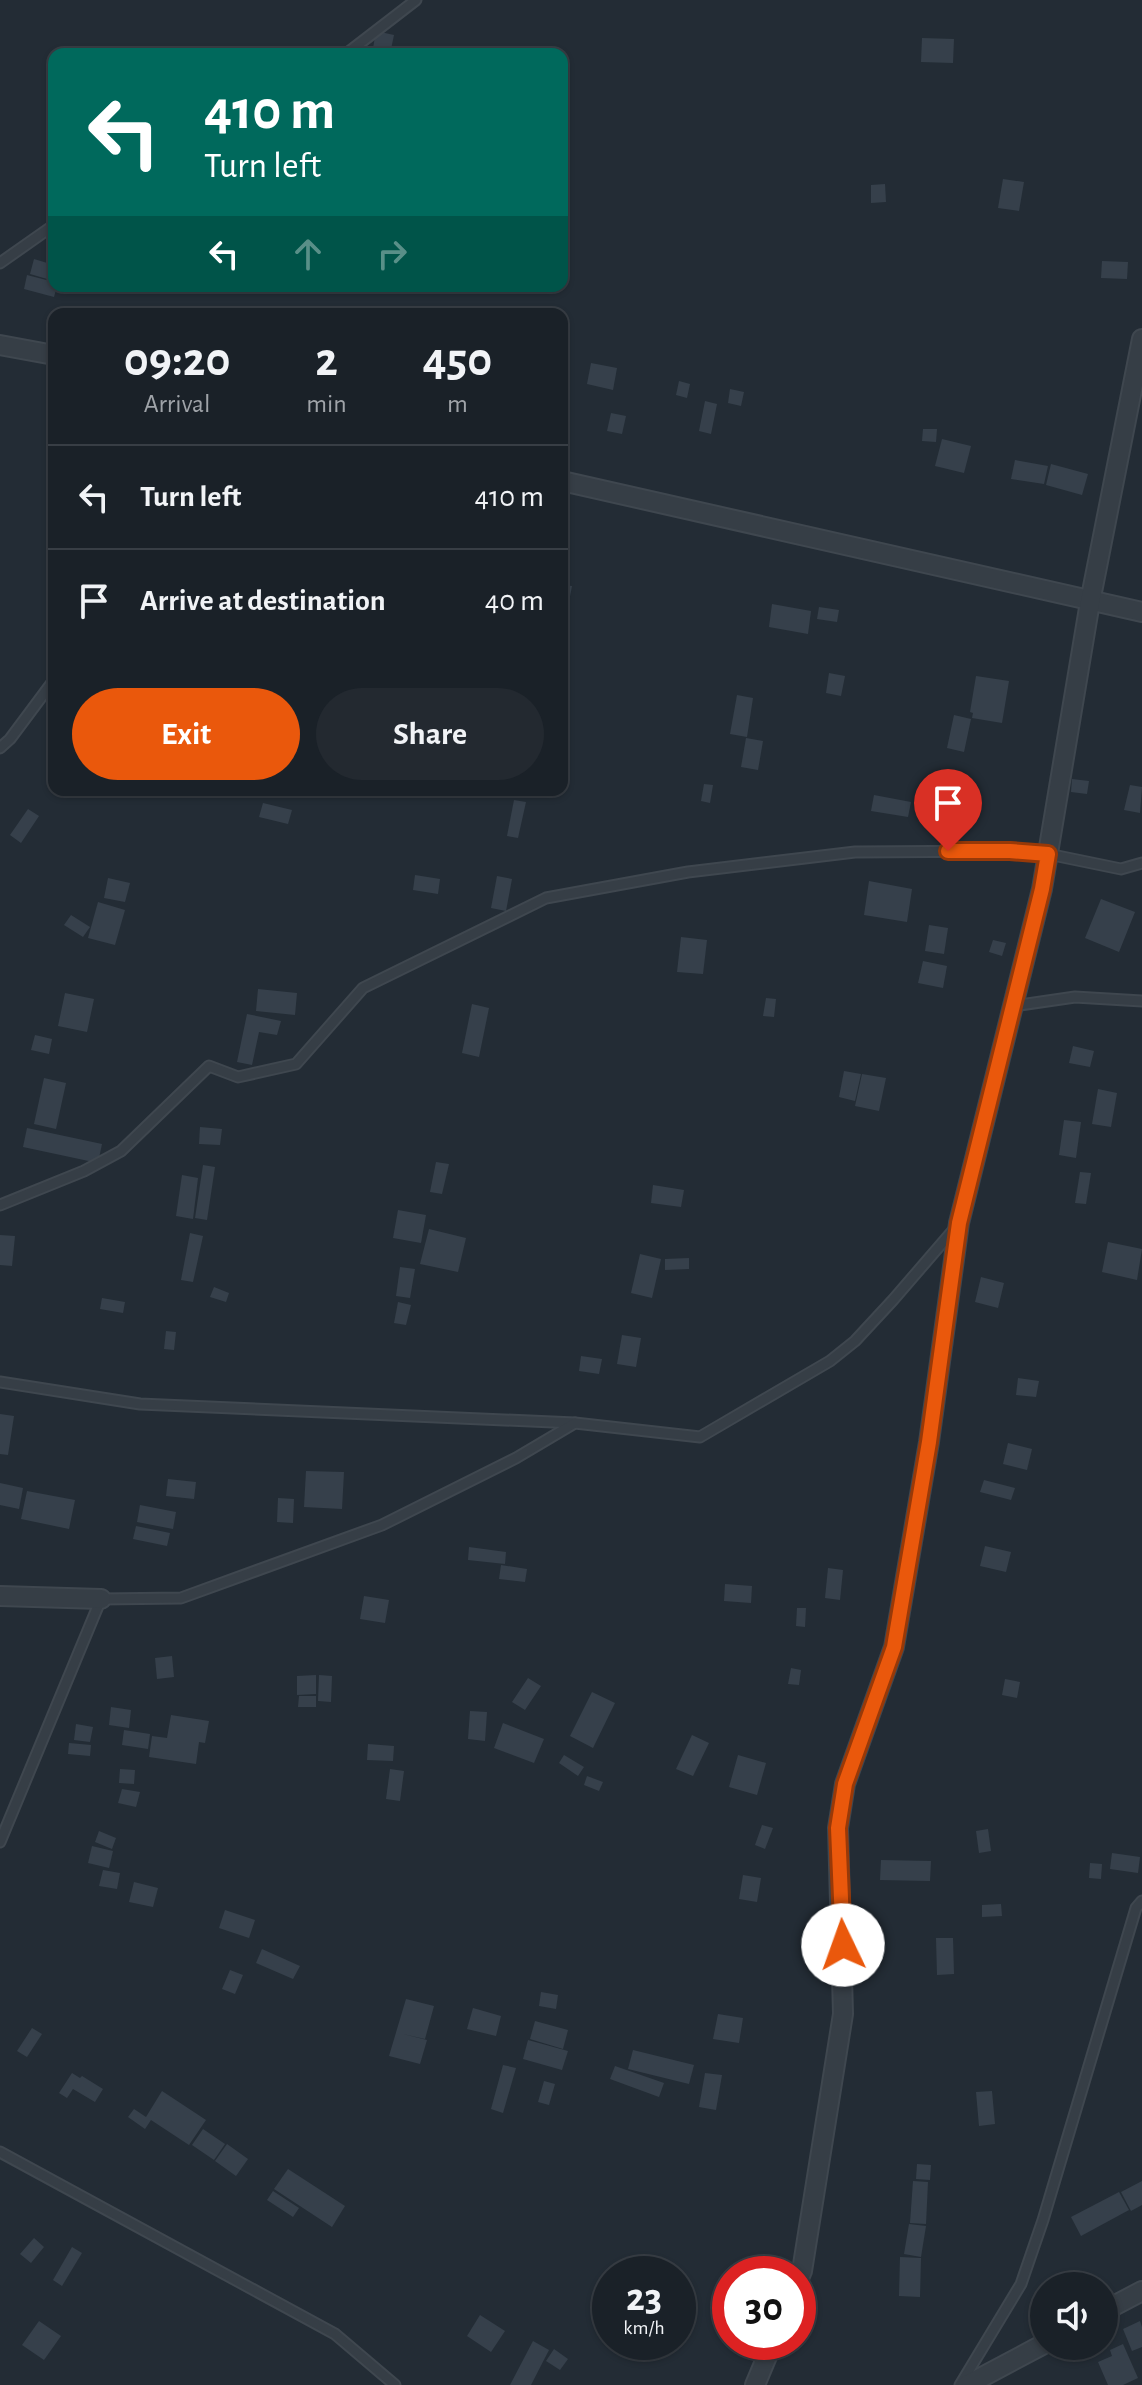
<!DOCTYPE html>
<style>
:root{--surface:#1a2128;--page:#232930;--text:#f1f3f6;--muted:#9fa3a8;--line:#383e45;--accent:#ea580c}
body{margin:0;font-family:"Alegreya Sans",sans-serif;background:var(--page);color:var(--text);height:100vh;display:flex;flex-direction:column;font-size:30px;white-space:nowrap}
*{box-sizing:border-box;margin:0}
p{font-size:26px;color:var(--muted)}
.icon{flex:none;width:44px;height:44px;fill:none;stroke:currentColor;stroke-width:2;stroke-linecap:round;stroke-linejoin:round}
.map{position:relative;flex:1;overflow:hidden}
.panel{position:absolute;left:48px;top:308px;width:520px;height:488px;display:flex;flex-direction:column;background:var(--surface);border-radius:16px;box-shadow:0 2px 6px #0004,0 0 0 2px var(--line)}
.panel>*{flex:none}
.guide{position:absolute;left:48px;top:48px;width:520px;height:244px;border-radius:16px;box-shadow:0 2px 6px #0004,0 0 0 2px var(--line);background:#00695c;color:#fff;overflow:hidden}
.fabs{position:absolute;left:1030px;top:2272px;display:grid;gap:16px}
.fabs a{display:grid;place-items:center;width:88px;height:88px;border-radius:50%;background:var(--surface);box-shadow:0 2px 6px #0004,0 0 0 2px var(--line);font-size:40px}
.speed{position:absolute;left:592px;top:2256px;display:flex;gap:16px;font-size:40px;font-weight:700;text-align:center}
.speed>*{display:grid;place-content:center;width:104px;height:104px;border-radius:50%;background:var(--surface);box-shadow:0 2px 6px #0004,0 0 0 2px var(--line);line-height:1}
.speed small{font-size:20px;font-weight:400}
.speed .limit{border:12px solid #d22;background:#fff;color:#111}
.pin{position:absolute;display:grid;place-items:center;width:68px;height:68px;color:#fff;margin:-82px -34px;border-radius:50% 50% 50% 0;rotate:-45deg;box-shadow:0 0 8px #0007}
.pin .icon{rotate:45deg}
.me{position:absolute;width:88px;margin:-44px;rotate:357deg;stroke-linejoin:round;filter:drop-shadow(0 0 6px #0008)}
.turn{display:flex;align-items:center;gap:28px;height:168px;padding:0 24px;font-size:36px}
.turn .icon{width:104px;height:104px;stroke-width:2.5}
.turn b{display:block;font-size:56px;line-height:68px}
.lanes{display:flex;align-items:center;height:76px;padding:0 24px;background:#0003;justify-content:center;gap:40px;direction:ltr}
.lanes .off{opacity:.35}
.eta{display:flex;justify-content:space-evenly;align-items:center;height:136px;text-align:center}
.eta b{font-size:48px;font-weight:700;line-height:56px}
.button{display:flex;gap:16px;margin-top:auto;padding:16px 24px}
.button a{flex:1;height:92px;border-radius:48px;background:var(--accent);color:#fff;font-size:32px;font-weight:700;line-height:92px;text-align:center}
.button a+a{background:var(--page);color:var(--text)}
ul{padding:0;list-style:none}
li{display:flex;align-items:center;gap:24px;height:104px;padding:0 24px;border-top:2px solid var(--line)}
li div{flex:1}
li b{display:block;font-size:30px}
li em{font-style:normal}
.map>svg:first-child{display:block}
.building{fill:#36404b}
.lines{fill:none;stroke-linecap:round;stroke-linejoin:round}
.service-casing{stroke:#3f474f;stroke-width:13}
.minor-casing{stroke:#3f474f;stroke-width:22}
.service{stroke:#363e46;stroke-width:9}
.minor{stroke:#363e46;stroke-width:18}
.route-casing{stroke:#983908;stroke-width:20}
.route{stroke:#ea580c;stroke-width:14}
</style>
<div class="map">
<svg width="1142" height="2385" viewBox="0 0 1142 2385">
<rect width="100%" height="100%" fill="#232c35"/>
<g class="building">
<polygon points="376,31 394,35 390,54 372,54"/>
<polygon points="922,38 954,39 953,63 921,62"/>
<polygon points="1003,179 1024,182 1019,211 998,208"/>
<polygon points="885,184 886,202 871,203 871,185"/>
<polygon points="34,259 54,265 54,281 30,274"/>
<polygon points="1102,261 1128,262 1127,279 1101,278"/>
<polygon points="27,275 54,282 54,286 57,286 54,297 24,289"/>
<polygon points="591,363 617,368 613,390 587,384"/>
<polygon points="679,381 690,384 687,398 676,395"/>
<polygon points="730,389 744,392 741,406 728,403"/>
<polygon points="705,401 717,404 711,434 699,431"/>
<polygon points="611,413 626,416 622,434 607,431"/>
<polygon points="923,429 937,429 936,442 922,441"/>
<polygon points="942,439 971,446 964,473 935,466"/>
<polygon points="1015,460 1048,466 1044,484 1011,479"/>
<polygon points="1051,464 1088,474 1082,495 1046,485"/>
<polygon points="562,585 572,586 567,612 562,612"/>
<polygon points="772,604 811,611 808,634 769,627"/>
<polygon points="819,607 839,610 837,622 817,619"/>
<polygon points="829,673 845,676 841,696 826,693"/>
<polygon points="976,676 1009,681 1002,723 972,718 973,713 970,712"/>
<polygon points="737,695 753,698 747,737 730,734"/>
<polygon points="954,715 971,719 964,752 947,748"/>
<polygon points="746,738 763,741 758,770 741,767"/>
<polygon points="1072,779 1089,781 1087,794 1071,792"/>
<polygon points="704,784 713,785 710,803 701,801"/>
<polygon points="1130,785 1142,787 1140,813 1124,810"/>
<polygon points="874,795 911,802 908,817 871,811"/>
<polygon points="514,800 526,802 518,838 507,836"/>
<polygon points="951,802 964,804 961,826 949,825"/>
<polygon points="263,803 292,810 288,824 259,817"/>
<polygon points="28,809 39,816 21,843 10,835"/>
<polygon points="415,875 440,879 438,894 413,890"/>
<polygon points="497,876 512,879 506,911 491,908"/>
<polygon points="108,878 130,883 125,902 104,898"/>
<polygon points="869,881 912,889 907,922 864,915"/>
<polygon points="1101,899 1135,912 1119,952 1085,938"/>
<polygon points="98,902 125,910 115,945 88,938"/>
<polygon points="71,915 90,927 83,937 64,925"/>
<polygon points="929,925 948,928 944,954 925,951"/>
<polygon points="681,937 707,940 703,974 677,972"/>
<polygon points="993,940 1006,943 1002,956 989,952"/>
<polygon points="923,961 947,966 943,988 918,983"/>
<polygon points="258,989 297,993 295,1015 256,1011"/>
<polygon points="65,993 94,999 87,1032 58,1026"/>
<polygon points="766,998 776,999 774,1017 763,1016"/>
<polygon points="472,1004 489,1008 479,1057 462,1053"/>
<polygon points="247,1014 281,1021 277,1035 259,1032 252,1065 237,1062"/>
<polygon points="35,1035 52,1039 49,1054 31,1050"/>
<polygon points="1073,1046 1094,1051 1090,1067 1069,1063"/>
<polygon points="844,1071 861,1074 855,1101 839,1097"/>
<polygon points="862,1074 886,1078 879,1111 855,1106"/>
<polygon points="44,1078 66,1083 56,1129 34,1124"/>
<polygon points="1098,1089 1117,1093 1111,1127 1092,1124"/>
<polygon points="1064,1120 1081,1122 1076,1158 1059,1155"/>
<polygon points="200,1127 222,1129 220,1145 199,1144"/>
<polygon points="27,1128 102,1144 98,1163 23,1147"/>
<polygon points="436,1162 449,1164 442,1194 430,1192"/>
<polygon points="203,1165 215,1167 207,1220 195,1218"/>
<polygon points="1080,1172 1091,1173 1086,1204 1075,1203"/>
<polygon points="182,1175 198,1178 193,1219 176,1216"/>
<polygon points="653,1185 684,1190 681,1207 651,1203"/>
<polygon points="398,1210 426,1215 421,1243 393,1238"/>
<polygon points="429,1229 466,1238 458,1272 420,1264"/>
<polygon points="190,1233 203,1236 193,1282 181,1280"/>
<polygon points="0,1235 15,1236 12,1266 0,1265"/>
<polygon points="1108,1242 1142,1249 1137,1280 1102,1272"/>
<polygon points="640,1254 661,1259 652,1298 631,1293"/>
<polygon points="689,1258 689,1269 665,1270 665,1259"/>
<polygon points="400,1267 415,1269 410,1298 396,1296"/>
<polygon points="981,1277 1004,1283 998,1308 975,1302"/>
<polygon points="214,1287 229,1293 226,1302 210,1297"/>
<polygon points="102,1298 125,1302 123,1313 100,1309"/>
<polygon points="398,1302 411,1305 406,1325 394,1323"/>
<polygon points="166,1331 176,1332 174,1350 164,1349"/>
<polygon points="622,1335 641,1338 636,1367 617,1364"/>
<polygon points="581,1356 602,1359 599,1374 579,1371"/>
<polygon points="1018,1378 1039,1381 1036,1397 1016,1395"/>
<polygon points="0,1414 14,1416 8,1455 0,1454"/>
<polygon points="1008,1443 1032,1449 1027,1470 1003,1464"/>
<polygon points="306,1471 344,1472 342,1509 304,1507"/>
<polygon points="168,1479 196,1482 194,1499 166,1496"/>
<polygon points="984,1480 1015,1488 1011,1500 980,1492"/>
<polygon points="0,1483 23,1488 19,1509 0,1505"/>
<polygon points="27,1491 75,1500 69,1529 21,1519"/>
<polygon points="278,1498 294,1499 293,1523 277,1522"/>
<polygon points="140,1505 176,1512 173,1529 137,1522"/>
<polygon points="136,1526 170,1533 167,1546 133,1539"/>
<polygon points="985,1546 1011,1552 1006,1572 980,1566"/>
<polygon points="469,1547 506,1552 505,1564 468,1560"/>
<polygon points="501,1565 527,1569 525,1582 499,1579"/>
<polygon points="828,1568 843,1570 840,1600 825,1598"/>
<polygon points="725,1584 752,1586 751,1603 724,1601"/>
<polygon points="364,1596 389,1600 385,1623 360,1619"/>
<polygon points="797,1608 806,1608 805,1627 796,1626"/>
<polygon points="172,1656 174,1677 157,1679 155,1658"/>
<polygon points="791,1668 801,1670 799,1685 788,1684"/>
<polygon points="316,1675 316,1694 297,1695 297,1676"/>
<polygon points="319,1675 332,1676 331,1702 318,1701"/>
<polygon points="528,1678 541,1686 525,1710 512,1702"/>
<polygon points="1005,1679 1020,1682 1017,1698 1002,1695"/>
<polygon points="592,1692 615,1703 593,1748 570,1736"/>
<polygon points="299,1696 316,1696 316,1707 298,1707"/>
<polygon points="111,1707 131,1710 129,1728 109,1725"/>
<polygon points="470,1711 487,1712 485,1741 468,1739"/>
<polygon points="171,1715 209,1721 205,1743 199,1742 196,1764 149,1757 152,1736 167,1738"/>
<polygon points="503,1723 544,1739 534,1763 494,1748"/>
<polygon points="76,1724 93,1727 90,1742 74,1740"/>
<polygon points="124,1730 150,1734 148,1749 122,1745"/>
<polygon points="692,1735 709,1743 693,1776 676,1769"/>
<polygon points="69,1743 91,1745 90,1756 68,1754"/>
<polygon points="368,1744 394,1746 393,1761 367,1760"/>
<polygon points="564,1755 584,1767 578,1776 559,1763"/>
<polygon points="738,1755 766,1763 757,1795 729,1787"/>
<polygon points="120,1769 135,1770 134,1784 119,1783"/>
<polygon points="390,1769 404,1771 400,1801 386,1799"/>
<polygon points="587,1776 603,1782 599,1791 584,1785"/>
<polygon points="122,1789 140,1792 136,1807 118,1803"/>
<polygon points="762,1825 773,1828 765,1849 755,1845"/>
<polygon points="988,1829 991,1851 979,1853 976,1831"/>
<polygon points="99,1831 116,1838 112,1849 95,1842"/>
<polygon points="92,1846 113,1851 109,1868 88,1863"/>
<polygon points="1112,1853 1140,1857 1138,1873 1110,1869"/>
<polygon points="881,1860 931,1861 930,1881 880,1880"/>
<polygon points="1090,1863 1102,1864 1101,1879 1089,1878"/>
<polygon points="103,1870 120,1873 117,1889 99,1886"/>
<polygon points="743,1875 761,1878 757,1902 739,1899"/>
<polygon points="134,1882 158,1888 153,1907 129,1902"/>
<polygon points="1001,1904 1002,1916 982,1917 982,1905"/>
<polygon points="225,1910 255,1920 249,1938 219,1928"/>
<polygon points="936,1938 953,1938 954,1974 937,1975"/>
<polygon points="262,1949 300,1966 293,1979 256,1963"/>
<polygon points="230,1970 243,1975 235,1994 222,1989"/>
<polygon points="541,1992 558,1995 556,2009 539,2006"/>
<polygon points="406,1999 434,2006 425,2039 403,2034 427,2040 420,2064 389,2056"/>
<polygon points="473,2008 501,2016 496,2036 467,2029"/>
<polygon points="718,2014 743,2018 739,2043 713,2039"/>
<polygon points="535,2021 568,2030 563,2049 530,2039"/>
<polygon points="32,2028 42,2034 27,2057 17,2051"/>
<polygon points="528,2040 568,2051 562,2070 523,2059"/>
<polygon points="633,2050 694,2065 689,2084 628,2069"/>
<polygon points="503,2065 516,2068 503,2113 491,2109"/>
<polygon points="615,2066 664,2083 659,2097 610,2079"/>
<polygon points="72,2073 80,2078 82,2076 103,2089 95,2102 73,2089 67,2098 59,2093"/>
<polygon points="705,2073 722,2075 716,2110 699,2107"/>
<polygon points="544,2081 555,2084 549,2105 538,2102"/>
<polygon points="162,2091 206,2120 189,2145 151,2120 145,2129 128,2117 134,2109 146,2117"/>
<polygon points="992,2091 995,2124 979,2126 976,2092"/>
<polygon points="203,2129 225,2144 214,2160 192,2145"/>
<polygon points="227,2144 248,2159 236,2176 215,2161"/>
<polygon points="917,2164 931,2165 930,2180 916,2179"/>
<polygon points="288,2169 345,2206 332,2227 274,2189"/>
<polygon points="913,2181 928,2182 926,2224 910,2223"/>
<polygon points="1142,2181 1142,2205 1131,2211 1121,2192"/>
<polygon points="273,2191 299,2208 293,2217 267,2200"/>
<polygon points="1119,2192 1129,2210 1081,2236 1071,2217"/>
<polygon points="909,2224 926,2226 921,2257 904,2254"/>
<polygon points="34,2238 44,2247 31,2263 20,2254"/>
<polygon points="72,2247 82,2253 62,2286 53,2280"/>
<polygon points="900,2257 921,2258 920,2297 899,2296"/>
<polygon points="480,2315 505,2331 491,2352 467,2336"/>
<polygon points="39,2321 61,2336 44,2360 22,2345"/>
<polygon points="1140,2321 1142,2327 1142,2347 1132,2351 1123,2329"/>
<polygon points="533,2341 549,2350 531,2385 510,2385"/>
<polygon points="1123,2344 1138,2378 1123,2385 1108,2385 1098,2362 1112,2356 1110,2350"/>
<polygon points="554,2349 568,2359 560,2370 546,2361"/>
</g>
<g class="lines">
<g class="service-casing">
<g id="service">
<polyline points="346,54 416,0"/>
<polyline points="0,263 54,225"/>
<polyline points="0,748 10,739 54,680"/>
<polyline points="1013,1006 1075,997 1142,1001"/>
<polyline points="0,1205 84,1171 121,1151 209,1066 238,1077 296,1064 363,988 546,898 688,872 855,852 1010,851 1048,854 1121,869 1142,863"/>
<polyline points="0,1382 140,1404 575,1423"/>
<polyline points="0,1842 101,1599 181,1598 382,1525 516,1458 575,1423 700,1437 830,1361 855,1341 893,1300 956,1227"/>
<polyline points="0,2152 335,2334 395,2385"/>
<polyline points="960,2385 1021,2284 1043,2220 1136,1908 1142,1901"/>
</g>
</g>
<g class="minor-casing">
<g id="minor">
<polyline points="0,345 54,355"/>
<polyline points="562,481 1142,612"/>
<polyline points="0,1596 101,1599"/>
<polyline points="798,2281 802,2271 843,2014 838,1828 845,1784 894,1647 929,1442 959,1223 1042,889 1090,602 1142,339"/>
<polyline points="1104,2311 1142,2291"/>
<polyline points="755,2385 773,2342"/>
<polyline points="967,2385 1044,2344"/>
</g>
</g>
<use href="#service" class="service"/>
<use href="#minor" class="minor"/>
</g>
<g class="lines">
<g class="route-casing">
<polyline id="route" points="843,1945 838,1828 845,1784 894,1647 929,1442 959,1223 1042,889 1048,854 1010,851 948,851"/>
</g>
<use href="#route" class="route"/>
</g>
</svg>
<div class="fabs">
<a><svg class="icon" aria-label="sound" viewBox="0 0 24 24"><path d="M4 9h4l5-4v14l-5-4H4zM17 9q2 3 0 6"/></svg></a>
</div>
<div class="speed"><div>23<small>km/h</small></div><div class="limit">30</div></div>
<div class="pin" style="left:948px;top:851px;background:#d93025"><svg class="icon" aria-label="arrive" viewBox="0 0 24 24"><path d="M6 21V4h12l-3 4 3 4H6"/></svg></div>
<svg class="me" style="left:843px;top:1945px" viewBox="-20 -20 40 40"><circle r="19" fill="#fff"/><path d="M0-13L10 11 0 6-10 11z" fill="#ea580c"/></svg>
<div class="guide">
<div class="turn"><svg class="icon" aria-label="left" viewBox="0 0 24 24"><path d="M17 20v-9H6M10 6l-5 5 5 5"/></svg><div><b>410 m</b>Turn left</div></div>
<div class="lanes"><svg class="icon" aria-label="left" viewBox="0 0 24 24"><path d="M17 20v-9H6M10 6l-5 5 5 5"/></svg><svg class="icon off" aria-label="ahead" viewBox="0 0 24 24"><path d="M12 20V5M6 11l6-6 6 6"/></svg><svg class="icon off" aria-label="right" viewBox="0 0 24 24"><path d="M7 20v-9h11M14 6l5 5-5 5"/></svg></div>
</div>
<section class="panel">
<div class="eta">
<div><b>09:20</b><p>Arrival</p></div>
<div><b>2</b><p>min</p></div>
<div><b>450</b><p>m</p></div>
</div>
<ul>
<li><svg class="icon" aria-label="left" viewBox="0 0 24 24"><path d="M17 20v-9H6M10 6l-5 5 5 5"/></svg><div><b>Turn left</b></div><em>410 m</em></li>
<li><svg class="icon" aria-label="arrive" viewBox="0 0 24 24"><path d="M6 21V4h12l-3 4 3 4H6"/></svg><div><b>Arrive at destination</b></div><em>40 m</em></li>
</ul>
<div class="button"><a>Exit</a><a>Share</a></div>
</section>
</div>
